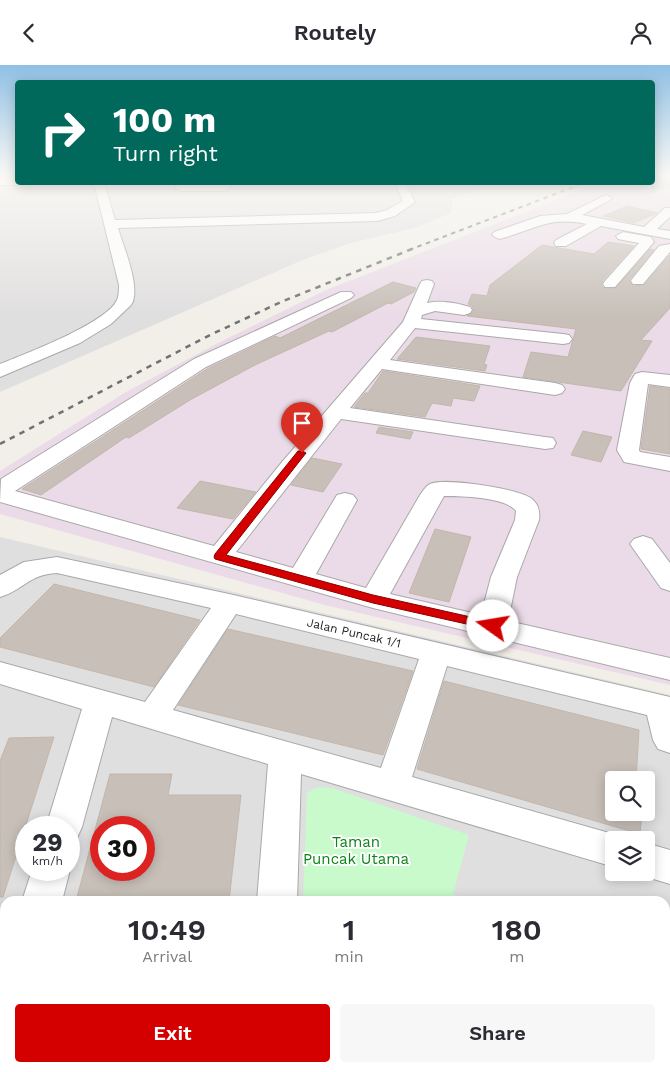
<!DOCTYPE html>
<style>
:root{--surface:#fff;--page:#f7f7f7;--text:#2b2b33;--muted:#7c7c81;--accent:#d40000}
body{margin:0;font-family:"Work Sans",sans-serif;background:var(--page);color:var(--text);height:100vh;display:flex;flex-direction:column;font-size:19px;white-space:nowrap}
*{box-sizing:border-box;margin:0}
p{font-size:16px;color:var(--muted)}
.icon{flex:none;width:28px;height:28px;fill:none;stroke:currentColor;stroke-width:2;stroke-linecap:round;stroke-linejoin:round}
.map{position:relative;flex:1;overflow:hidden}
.drawer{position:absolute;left:0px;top:831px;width:670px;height:176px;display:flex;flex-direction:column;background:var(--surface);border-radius:15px 15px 0 0;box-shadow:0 2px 12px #0003}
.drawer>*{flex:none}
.top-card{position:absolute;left:15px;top:15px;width:640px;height:105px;border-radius:5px;box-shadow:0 2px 12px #0003;background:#00695c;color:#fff;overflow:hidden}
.tools{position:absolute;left:605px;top:706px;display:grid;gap:10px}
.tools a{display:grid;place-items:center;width:50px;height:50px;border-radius:5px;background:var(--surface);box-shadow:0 2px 12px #0003;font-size:25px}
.speed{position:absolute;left:15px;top:751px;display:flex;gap:10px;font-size:25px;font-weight:700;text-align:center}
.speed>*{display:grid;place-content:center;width:65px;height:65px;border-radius:50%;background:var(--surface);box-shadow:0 2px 12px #0003;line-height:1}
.speed small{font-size:12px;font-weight:400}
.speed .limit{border:8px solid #d22;background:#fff;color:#111}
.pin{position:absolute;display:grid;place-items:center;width:42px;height:42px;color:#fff;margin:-51px -21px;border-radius:50% 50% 50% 0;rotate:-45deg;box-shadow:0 0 5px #0007}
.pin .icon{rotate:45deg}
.me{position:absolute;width:55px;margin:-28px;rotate:283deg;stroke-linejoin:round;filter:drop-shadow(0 0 4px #0008)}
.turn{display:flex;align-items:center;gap:18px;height:105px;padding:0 15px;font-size:22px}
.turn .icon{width:65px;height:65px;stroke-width:2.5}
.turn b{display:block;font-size:35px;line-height:42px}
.eta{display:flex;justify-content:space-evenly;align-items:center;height:85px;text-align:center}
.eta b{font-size:30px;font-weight:600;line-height:35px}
.primary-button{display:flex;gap:10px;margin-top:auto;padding:10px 15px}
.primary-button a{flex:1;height:58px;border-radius:5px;background:var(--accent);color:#fff;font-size:20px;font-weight:600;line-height:58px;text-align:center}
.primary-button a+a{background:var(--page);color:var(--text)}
header{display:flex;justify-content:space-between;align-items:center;height:65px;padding:0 15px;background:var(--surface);font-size:22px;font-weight:600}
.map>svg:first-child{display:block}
.residential{fill:#e0dfdf;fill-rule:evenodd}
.industrial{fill:#ebdbe8}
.park{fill:#c8facc}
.building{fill:#c7bfb8;stroke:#c4b6ab;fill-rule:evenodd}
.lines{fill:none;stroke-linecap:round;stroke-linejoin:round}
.minor-casing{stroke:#a9a9a9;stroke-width:2}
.minor{fill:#fff;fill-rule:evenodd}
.rail-far1{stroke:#707070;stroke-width:2;stroke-dasharray:4.5 4.5;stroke-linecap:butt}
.rail{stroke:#707070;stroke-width:2.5;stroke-dasharray:5.5 5.5;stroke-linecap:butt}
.route{fill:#d40000;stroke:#8a0000}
.labels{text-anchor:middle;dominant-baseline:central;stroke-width:4;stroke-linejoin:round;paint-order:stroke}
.street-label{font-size:12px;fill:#222;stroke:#fff}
.near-park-label{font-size:15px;fill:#0c8416;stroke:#fff}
</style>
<header><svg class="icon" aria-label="back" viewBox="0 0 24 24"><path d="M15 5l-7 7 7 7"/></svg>Routely<svg class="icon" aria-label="person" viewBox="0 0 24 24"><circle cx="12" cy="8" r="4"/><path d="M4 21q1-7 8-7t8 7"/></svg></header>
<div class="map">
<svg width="670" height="1007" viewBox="0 0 670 1007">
<rect width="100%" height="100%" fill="#f2efe9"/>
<g class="residential">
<polygon points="0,110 17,110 18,118 500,118 452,134 451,148 415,163 354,177 305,194 0,327"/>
<path d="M0,472L670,630V1007H0ZM614,715H646V748H614ZM26,762H69V805H26ZM101,762H144V805H101ZM614,775H646V808H614ZM5,836H665V1002H5Z"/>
</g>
<polygon class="industrial" points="653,110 670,110 670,620 325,540 0,449 0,406 126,327 218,278 326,225 600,118 652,118"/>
<g class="park">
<polygon points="318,722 332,723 469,770 453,829 474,836 303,836 307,728"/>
<polygon points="297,1002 582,1002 583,1007 297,1007"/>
</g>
<g class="building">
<polygon points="652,110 670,110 670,120 652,128"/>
<polygon points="627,141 657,148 634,158 603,151"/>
<polygon points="608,177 634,181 603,215 601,220 605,224 616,223 650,184 654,185 629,215 633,221 644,220 670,190 670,243 641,275 652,276 621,326 523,312 531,287 568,292 576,264 467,251 474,246 472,241 468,239 472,229 487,231 490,220 542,180 594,189"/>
<polygon points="393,217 416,223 414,227 391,239 388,238 332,267 329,266 255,300 190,335 129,373 126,372 41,430 22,424 207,304 275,271 280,273"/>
<polygon points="416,272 490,281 484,299 487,300 485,306 397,294"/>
<polygon points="383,306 480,321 474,336 453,333 451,341 432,338 425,352 354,342 365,328 368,328"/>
<polygon points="650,321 670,324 670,389 641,384"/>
<polygon points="379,362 413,367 410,374 376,368"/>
<polygon points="583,366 612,372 601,397 571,390"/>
<polygon points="312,393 342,399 323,427 291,420"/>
<polygon points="200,416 256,427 233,454 177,443"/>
<polygon points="435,464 471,472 449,537 409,528"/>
<polygon points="54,519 200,555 154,622 0,582 0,573"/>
<polygon points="228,564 413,606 383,690 178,640"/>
<polygon points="444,616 639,665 636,715 614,715 614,748 642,748 640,769 417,704"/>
<polygon points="54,672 3,832 0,832 0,696 9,673"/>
<path d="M110,709H172L168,730H241L229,836H76ZM101,762H144V805H101Z"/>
</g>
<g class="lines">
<g class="minor-casing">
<g id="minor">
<polygon points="0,114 18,114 18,118 23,118 18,120 0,120"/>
<path d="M94,118H104L115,155L376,148L387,145L403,136L395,118H405L415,137L395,151L377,156L118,163C123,181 142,224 131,240L111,259L80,278L0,312V299C25,289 107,258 117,235C119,231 119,224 119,220Z"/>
<polygon points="178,118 188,118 188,120 232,118 228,125 224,126 181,126 175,123"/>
<path d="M606,130L612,133L610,135L582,150L644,162L665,143H670V152L657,164L670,166V174L601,161L566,181H556L554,178L556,175L587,159C547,151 535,165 499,174L492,170L494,167L540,151L567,149Z"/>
<polygon points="623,167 651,172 654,177 615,222 605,222 603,219 605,216 639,178 618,174 616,171"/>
<polygon points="670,179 670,187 643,219 633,219 631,216 633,213 659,181"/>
<path d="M427,215L432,216L434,219L427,238C440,235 457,238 470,242L472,245L470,248L464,250L435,246L422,250L421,254L563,269L569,270L572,274L569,278L563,279L415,263L390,295L555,318L562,320L565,324L562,328L555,330L382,304L350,343L545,372L553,373L556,378L553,383L545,384L341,354L236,487L293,503L337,430L345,428L353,430L357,435L316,509L366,523L420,430C423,426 426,421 430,419C445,412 521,424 532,434C539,440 540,447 539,455L517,512L508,556L670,593V615L373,543L0,437L1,414L194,294L341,227H351L354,230L351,233L206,302L15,426L214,481L282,397L403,257L420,219L422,216ZM444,431C460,431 506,432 516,446L515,455L491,512L481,550L390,529Z"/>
<polygon points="642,307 670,310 670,322 648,319 639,385 640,387 670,392 670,406 624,397 617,385 630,318 635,309"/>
<polygon points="643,471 652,474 670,498 670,526 661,523 630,479 634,474"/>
<path d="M57,492L229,529L670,632V688L658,684L653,675L647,650L447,601L412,712L627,773L628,775H614V802L301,709L297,836H257L268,699L112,652L82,762L77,773L69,776V762H46L82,644L0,619V597L145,637L211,543L57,508C27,510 24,525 0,532V510L24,497ZM236,549L419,594L381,703L173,645Z"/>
<polygon points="646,778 670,785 670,819 634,808 646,808"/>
<polygon points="69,802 70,805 62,836 22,836 32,805 69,805"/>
<polygon points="0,864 5,864 5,904 0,906"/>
<polygon points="5,941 5,1002 0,1004 0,943"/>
<rect x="244" y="1002" width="46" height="5"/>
</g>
</g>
<use href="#minor" class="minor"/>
<polyline class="rail-far1" points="409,185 584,118"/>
<polyline class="rail" points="0,379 210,270 281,237 412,184"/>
</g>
<linearGradient id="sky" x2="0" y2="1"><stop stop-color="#8fc0e4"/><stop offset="0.44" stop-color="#f9f8f5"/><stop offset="1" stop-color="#f9f8f5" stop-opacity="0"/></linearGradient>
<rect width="670" height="251" fill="url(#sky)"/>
<polygon class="route" points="298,386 302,386 306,388 226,490 373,530 493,557 499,561 497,564 493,565 373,538 215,494 214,492 215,489"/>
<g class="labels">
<g class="street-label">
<text transform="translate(354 568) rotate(13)">Jalan Puncak 1/1</text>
</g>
<g class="near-park-label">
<text x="356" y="777">Taman<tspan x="356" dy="17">Puncak Utama</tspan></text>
</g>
</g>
</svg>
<div class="tools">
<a><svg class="icon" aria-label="search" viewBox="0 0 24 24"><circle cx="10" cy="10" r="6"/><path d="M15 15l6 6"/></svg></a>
<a><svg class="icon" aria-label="layers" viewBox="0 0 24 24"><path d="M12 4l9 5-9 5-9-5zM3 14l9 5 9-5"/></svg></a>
</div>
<div class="speed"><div>29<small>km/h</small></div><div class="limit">30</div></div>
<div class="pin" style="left:302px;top:388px;background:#d93025"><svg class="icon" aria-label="arrive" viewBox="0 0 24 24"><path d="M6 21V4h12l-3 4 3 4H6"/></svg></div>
<svg class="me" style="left:493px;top:561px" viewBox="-20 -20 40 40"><circle r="19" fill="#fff"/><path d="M0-13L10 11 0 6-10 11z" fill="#d40000"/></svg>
<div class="top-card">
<div class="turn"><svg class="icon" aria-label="right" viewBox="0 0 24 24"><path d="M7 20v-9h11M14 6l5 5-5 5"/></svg><div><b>100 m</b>Turn right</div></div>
</div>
<section class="drawer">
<div class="eta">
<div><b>10:49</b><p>Arrival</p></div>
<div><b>1</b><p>min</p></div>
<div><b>180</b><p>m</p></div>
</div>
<div class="primary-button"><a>Exit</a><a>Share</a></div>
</section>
</div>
